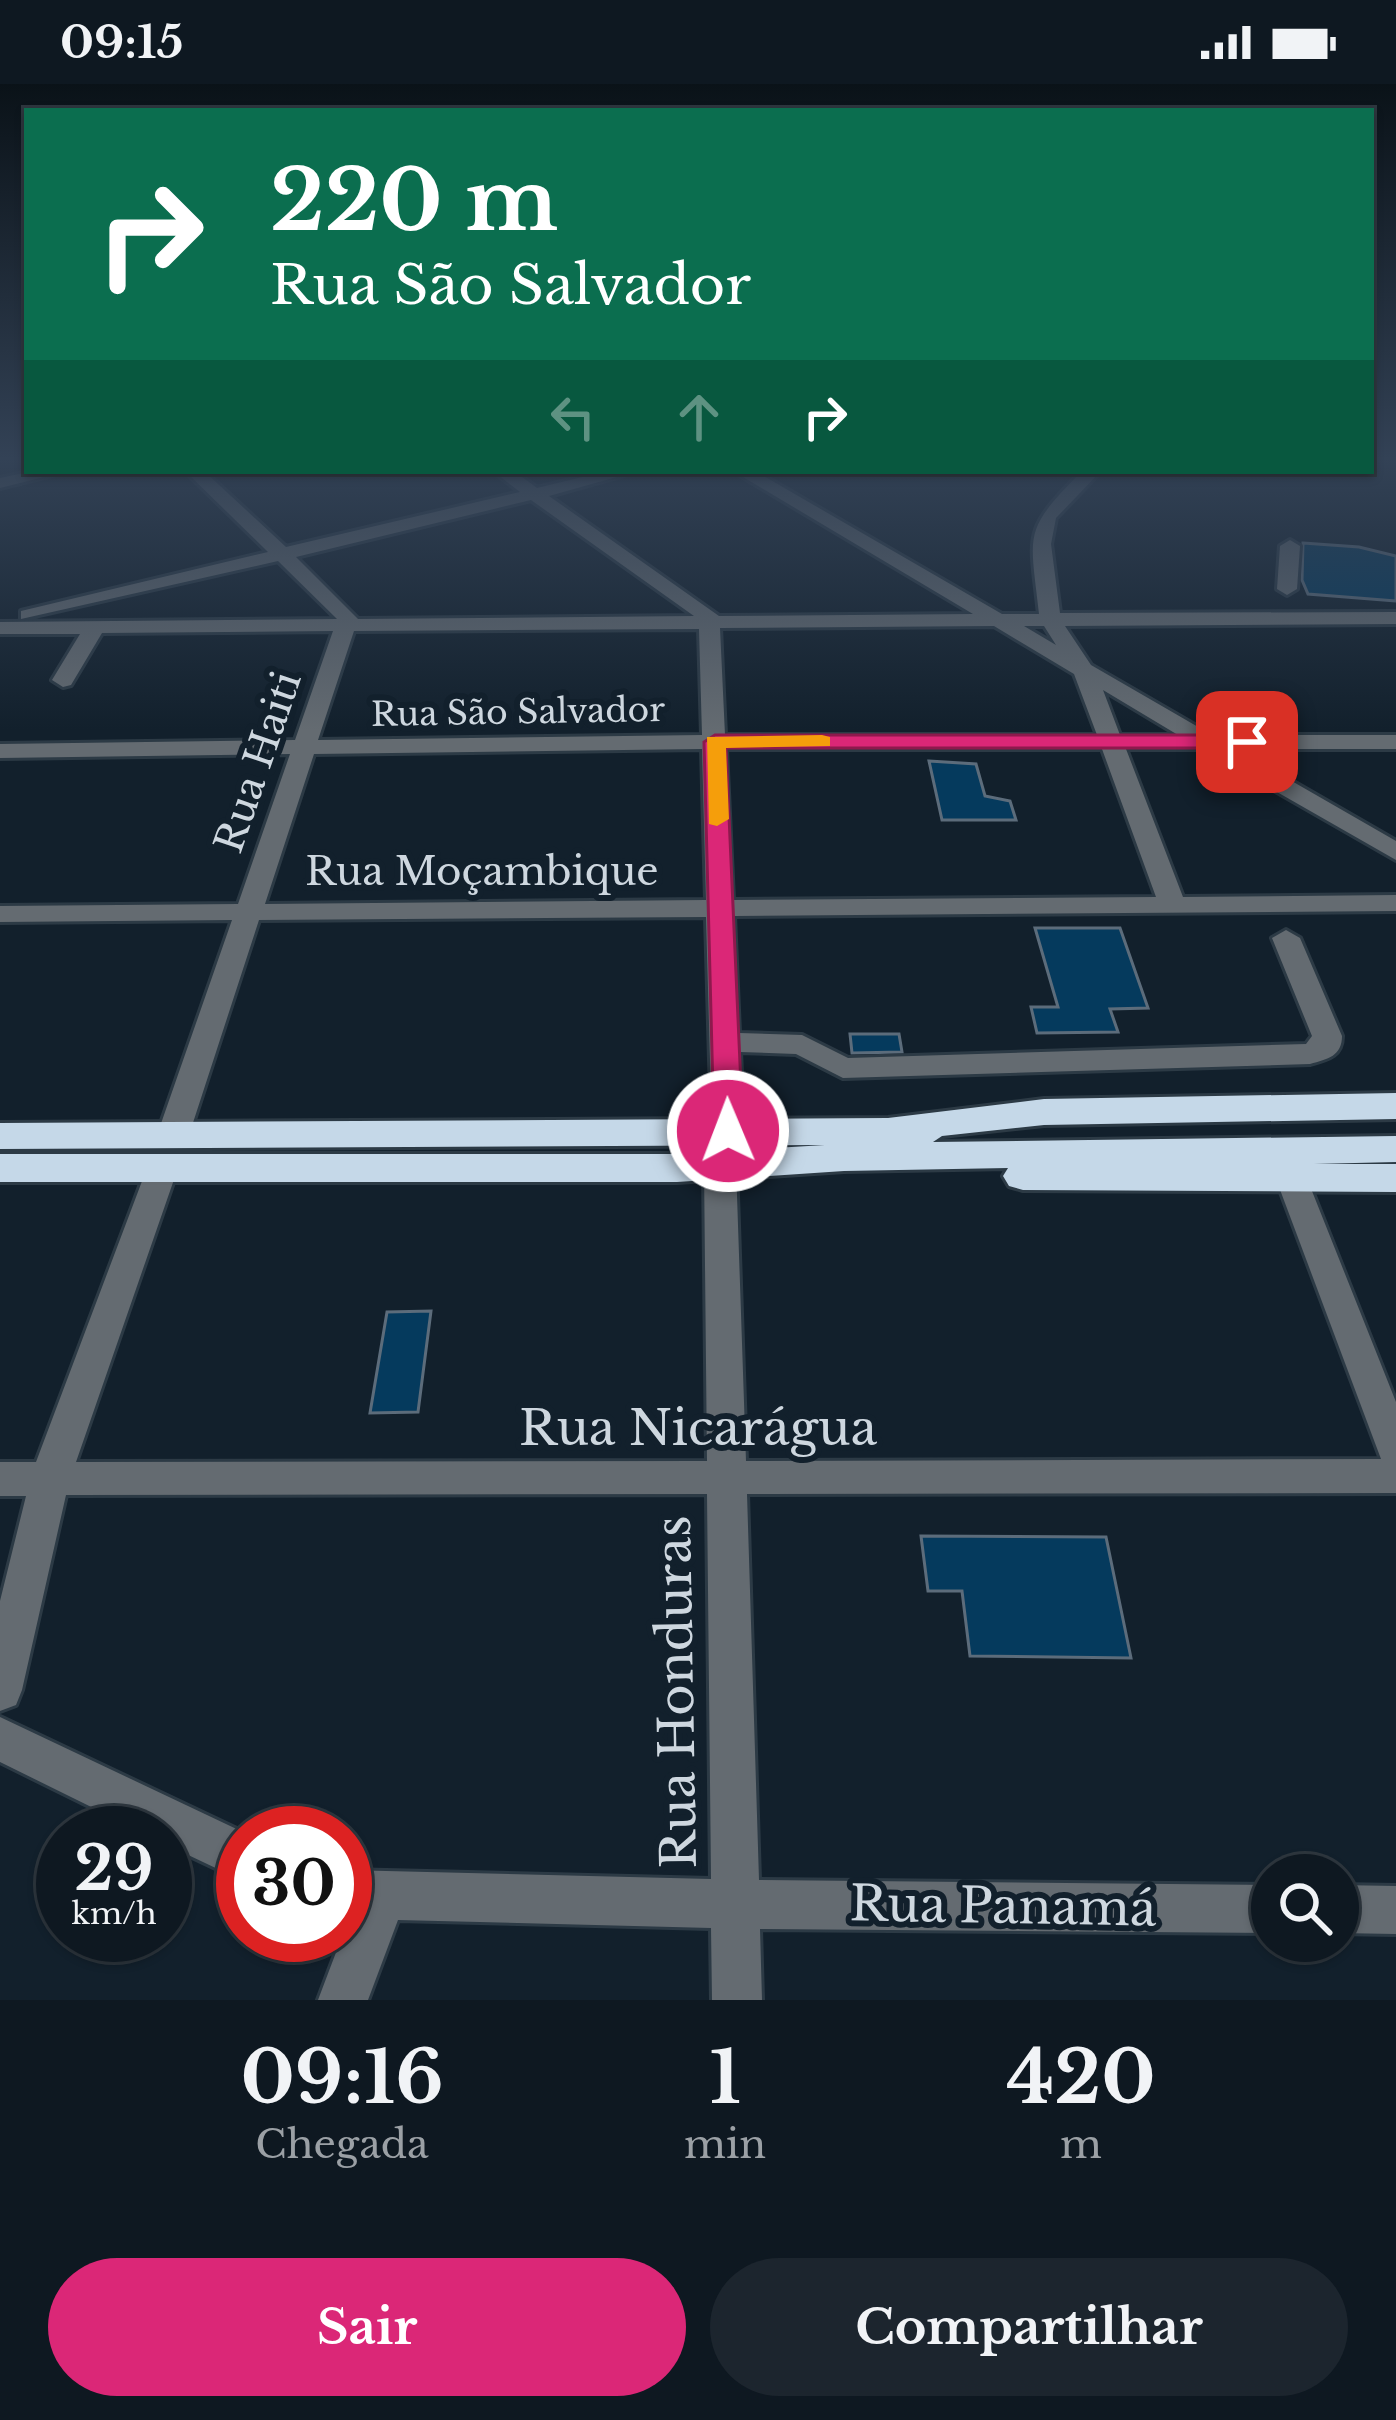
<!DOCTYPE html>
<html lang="pt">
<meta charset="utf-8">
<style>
:root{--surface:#0e1821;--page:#1c252e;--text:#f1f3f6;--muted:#9ba0a5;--line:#2e373f;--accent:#db2777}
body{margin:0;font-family:"Libre Baskerville",serif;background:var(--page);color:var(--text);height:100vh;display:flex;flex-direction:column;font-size:45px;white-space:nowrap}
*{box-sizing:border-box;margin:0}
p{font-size:39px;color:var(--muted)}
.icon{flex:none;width:66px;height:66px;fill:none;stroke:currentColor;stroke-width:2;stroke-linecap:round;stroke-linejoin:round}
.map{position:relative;height:1916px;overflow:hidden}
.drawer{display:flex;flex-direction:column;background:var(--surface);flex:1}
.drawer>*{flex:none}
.top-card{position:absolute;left:24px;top:24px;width:1350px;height:366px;border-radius:0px;box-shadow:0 3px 9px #0004,0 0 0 3px var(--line);background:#0b6e4f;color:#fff;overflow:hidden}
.buttons{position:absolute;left:1251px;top:1770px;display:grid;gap:24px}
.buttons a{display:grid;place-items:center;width:108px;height:108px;border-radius:50%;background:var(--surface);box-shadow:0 3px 9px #0004,0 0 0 3px var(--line);font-size:60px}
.speed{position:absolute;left:36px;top:1722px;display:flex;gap:24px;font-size:60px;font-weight:700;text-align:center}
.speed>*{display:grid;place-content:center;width:156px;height:156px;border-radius:50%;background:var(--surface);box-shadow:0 3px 9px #0004,0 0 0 3px var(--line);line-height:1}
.speed small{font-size:30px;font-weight:400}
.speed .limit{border:18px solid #d22;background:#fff;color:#111}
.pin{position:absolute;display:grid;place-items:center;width:102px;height:102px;color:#fff;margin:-51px;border-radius:24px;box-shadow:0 6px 18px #0006}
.me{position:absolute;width:132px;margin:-66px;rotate:359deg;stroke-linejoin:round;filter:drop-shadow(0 0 9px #0008)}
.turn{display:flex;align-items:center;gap:42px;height:252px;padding:0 48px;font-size:54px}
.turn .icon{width:156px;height:156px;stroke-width:2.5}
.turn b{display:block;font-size:84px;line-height:102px}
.lanes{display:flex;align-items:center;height:114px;padding:0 48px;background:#0003;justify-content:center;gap:60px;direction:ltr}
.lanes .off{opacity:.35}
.eta{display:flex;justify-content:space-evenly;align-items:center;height:204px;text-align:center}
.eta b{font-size:72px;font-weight:700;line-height:84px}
.button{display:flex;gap:24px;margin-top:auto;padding:24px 48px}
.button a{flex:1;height:138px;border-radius:72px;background:var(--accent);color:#fff;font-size:48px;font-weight:700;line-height:138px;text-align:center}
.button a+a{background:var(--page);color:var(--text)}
.status{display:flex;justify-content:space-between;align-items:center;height:84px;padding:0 60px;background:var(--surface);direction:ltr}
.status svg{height:33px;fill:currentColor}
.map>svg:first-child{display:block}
.building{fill:#053a5d;stroke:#5c6c7b;stroke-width:3}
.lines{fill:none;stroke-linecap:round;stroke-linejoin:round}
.minor-casing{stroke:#2c3a45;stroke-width:6}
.highway-casing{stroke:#2c3a45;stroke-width:6}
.minor{fill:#646b71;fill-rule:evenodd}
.highway{fill:#c5d8e8;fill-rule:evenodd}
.route{fill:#db2777;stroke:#8e194d;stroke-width:3}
.slow{fill:#f59e0b}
.labels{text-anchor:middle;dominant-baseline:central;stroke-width:12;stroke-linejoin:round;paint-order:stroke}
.far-street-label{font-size:33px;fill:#ced7df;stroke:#12202c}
.street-label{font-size:39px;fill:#ced7df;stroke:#12202c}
.near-street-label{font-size:48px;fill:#ced7df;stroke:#12202c}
</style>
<div class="status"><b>09:15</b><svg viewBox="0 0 49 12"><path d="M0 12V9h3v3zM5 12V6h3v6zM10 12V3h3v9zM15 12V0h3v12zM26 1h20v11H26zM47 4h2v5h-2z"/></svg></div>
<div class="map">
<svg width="1396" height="1916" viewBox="0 0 1396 1916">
<rect width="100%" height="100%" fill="#12202c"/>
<g class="building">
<polygon points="1303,459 1359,463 1396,472 1396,517 1308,510 1302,496"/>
<polygon points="929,677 976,680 985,712 1010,717 1016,736 942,736"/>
<polygon points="1035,844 1120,844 1148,924 1110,925 1118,948 1037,949 1031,923 1058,923"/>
<polygon points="850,950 899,950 902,968 852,969"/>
<polygon points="431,1227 418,1328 370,1329 387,1228"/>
<polygon points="921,1452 1106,1453 1131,1574 970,1572 962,1507 928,1507"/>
</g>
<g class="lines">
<g class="minor-casing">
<g id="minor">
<polygon points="33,387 68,387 0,404 0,394"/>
<path d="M185,387H204L286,463L520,408L493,387H514L537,404L607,387H638L549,412L719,532L973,530L733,387H755L1002,530H1039C1030,447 1022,448 1082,387H1101L1056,434L1051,460L1060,529L1396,528V540L1065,542L1091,581L1212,651H1396V665H1236L1396,757V776L1202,665H1126L1183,813L1396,811V827L734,832L739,949L802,951L848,974L1306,960L1312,952L1272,854L1286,846L1300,854L1342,952C1342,972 1328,975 1310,980L843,994L796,970L740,968L744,1047L739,1055H717L712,1047L706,833L259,836L189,1051L184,1059H162L157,1051L232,836L0,838V822L238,820L290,670L0,674V660L295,656L333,547L102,549L71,601L63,603L52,596L80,550H0V538L337,535L278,477L21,535V527L268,468ZM531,416L694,532L358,535L296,473ZM994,542L1074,590L1097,651H725L720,544ZM1024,542H1044L1056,561ZM699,545L702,651L318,656L354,547ZM1103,606L1178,651H1120ZM702,665L706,816L265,820L314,670ZM726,665H1102L1156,813L733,816Z"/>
<polygon points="1290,456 1300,462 1297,505 1287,511 1277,505 1280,462"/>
<polygon points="720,1071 732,1074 736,1082 746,1377 1381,1375 1276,1095 1280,1087 1304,1087 1396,1318 1396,1409 747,1410 759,1796 1272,1801 1272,1849 760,1845 762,1916 712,1916 711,1844 398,1836 368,1916 318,1916 349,1834 345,1834 345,1786 711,1795 707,1410 66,1411 22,1606 16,1621 0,1627 0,1517 26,1412 0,1412 0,1378 36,1378 150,1076 174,1076 178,1084 76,1378 707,1377 704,1082 708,1074"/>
<polygon points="0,1633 245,1749 243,1797 165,1760 165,1749 144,1749 0,1678"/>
<polygon points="1338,1801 1396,1802 1396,1850 1338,1849"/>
</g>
</g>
<g class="highway-casing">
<polygon id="highway" points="1396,1009 1396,1035 1044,1041 942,1052 933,1058 1396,1052 1396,1078 1314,1080 1396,1080 1396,1108 1023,1106 1009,1102 1003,1092 1008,1084 844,1087 677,1098 0,1098 0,1070 677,1070 825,1061 0,1065 0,1039 888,1034 1044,1015"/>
</g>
<use href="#minor" class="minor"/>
<use href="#highway" class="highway"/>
</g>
<linearGradient id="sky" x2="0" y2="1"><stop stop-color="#0a1218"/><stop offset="0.58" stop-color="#334256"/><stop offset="1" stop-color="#334256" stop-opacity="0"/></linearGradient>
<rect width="1396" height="646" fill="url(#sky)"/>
<polygon class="route" points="715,651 1247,651 1258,658 1247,664 726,664 743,1047 728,1057 714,1047 704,658"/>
<polygon class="slow" points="822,651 830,653 830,662 726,664 729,735 717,742 709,740 707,653"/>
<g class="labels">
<g class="far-street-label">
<text transform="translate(518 628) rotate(-1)">Rua São Salvador</text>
</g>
<g class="street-label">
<text transform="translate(258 678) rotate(-71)">Rua Haiti</text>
<text x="482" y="787">Rua Moçambique</text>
</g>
<g class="near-street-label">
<text x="698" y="1344">Rua Nicarágua</text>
<text transform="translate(676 1608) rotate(-91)">Rua Honduras</text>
<text transform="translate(1003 1822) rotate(1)">Rua Panamá</text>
</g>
</g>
</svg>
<div class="buttons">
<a><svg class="icon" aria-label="search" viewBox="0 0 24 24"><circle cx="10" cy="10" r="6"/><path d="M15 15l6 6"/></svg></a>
</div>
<div class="speed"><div>29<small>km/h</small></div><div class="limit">30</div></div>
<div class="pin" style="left:1247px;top:658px;background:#d93025"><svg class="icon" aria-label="arrive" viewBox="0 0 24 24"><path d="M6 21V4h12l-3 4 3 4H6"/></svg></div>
<svg class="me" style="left:728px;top:1047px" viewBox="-20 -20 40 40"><circle r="17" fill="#db2777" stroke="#fff" stroke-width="3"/><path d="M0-11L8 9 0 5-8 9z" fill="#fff"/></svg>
<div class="top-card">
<div class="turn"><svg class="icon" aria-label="right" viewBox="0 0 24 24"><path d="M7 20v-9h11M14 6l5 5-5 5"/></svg><div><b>220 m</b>Rua São Salvador</div></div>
<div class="lanes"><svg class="icon off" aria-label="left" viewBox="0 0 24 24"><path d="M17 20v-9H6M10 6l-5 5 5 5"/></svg><svg class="icon off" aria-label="ahead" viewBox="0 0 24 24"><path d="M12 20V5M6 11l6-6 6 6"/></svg><svg class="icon" aria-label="right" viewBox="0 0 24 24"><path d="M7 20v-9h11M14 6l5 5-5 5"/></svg></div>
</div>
</div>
<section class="drawer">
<div class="eta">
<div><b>09:16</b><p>Chegada</p></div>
<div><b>1</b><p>min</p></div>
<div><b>420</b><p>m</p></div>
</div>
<div class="button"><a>Sair</a><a>Compartilhar</a></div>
</section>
